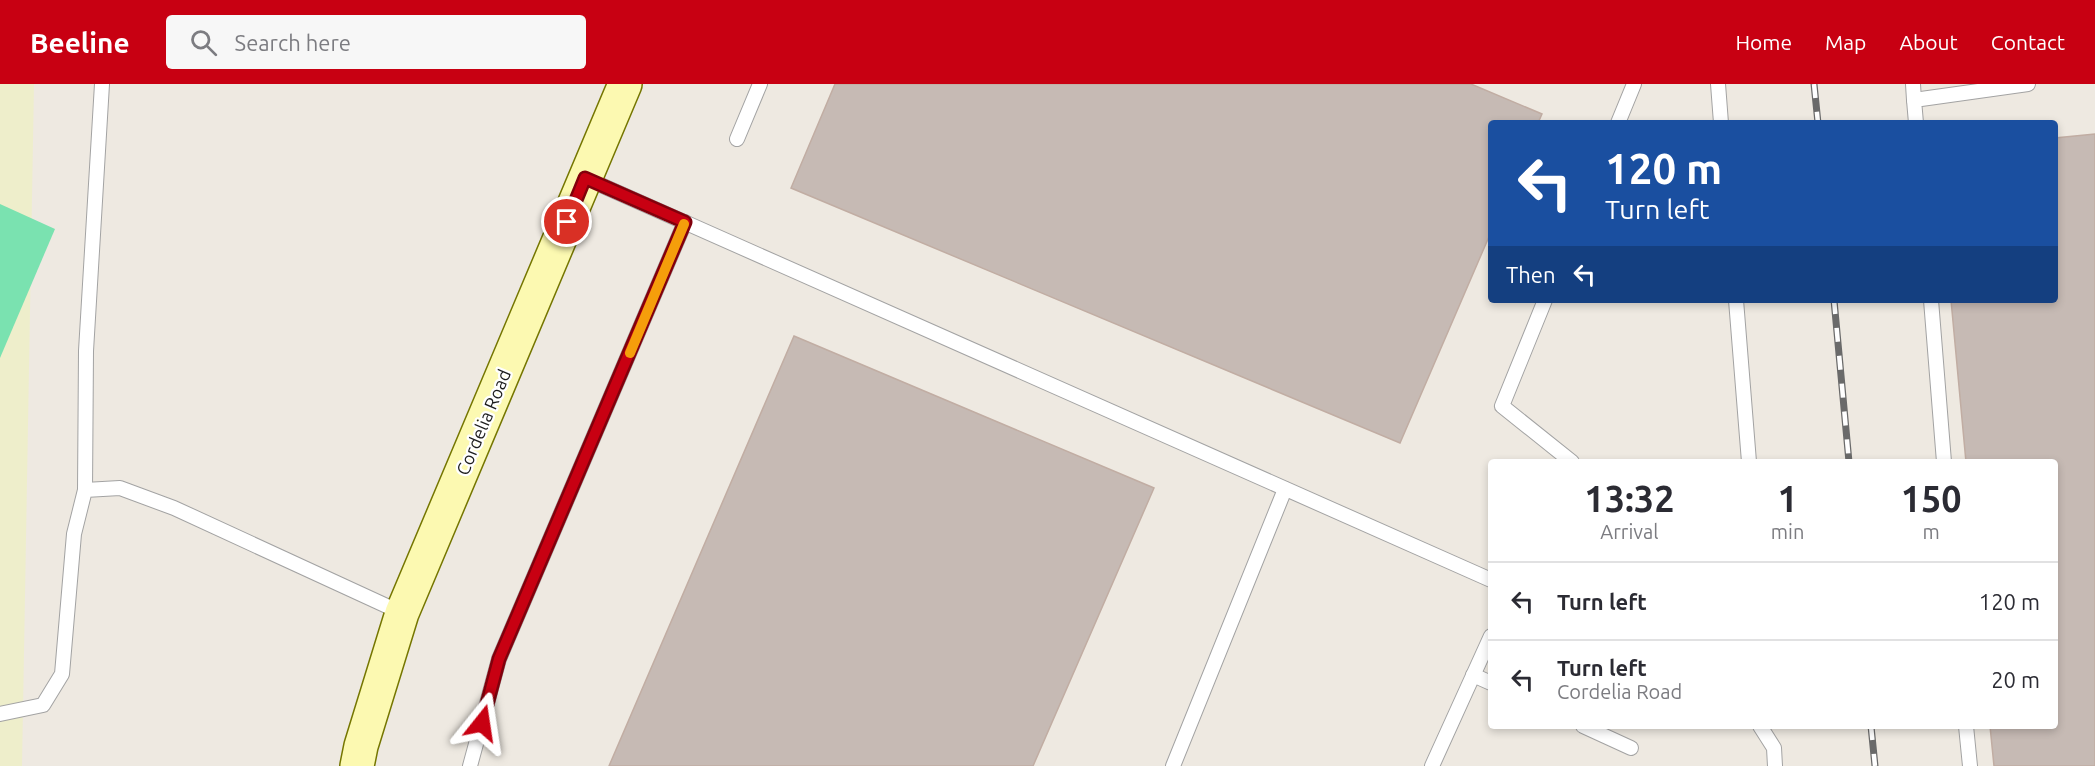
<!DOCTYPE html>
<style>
:root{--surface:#fff;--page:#f7f7f7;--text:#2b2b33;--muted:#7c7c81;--line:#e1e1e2;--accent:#c80012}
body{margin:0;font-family:Ubuntu,sans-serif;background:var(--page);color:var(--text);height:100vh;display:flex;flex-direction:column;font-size:22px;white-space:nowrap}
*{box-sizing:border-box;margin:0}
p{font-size:20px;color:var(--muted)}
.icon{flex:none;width:33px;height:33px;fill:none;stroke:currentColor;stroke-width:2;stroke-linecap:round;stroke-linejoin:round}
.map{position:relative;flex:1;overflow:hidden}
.side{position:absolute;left:1488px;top:375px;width:570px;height:270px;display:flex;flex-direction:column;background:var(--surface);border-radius:6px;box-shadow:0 3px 9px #0003}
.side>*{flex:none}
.banner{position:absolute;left:1488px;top:36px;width:570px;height:183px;border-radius:6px;box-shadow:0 3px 9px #0003;background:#1a4fa0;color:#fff;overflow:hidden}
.pin{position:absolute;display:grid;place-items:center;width:51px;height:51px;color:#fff;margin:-26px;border:3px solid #fff;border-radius:50%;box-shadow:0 2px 6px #0007}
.me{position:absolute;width:66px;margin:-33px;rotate:15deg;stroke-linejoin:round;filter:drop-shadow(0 0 4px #0008)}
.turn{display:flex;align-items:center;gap:21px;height:126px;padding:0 18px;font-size:27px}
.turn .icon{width:78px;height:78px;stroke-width:2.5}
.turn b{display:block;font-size:42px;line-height:51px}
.then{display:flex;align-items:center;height:57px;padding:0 18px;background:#0003;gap:12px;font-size:22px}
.eta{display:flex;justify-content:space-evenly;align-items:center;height:102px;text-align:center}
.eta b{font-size:36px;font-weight:600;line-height:42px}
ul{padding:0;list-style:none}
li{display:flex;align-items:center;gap:18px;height:78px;padding:0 18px;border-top:2px solid var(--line)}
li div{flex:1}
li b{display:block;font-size:22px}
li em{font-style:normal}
header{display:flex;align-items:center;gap:36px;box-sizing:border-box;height:84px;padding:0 30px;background:var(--accent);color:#fff}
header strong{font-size:28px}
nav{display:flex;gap:33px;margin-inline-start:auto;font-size:21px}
.search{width:420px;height:54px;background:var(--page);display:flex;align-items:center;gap:15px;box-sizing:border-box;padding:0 21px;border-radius:6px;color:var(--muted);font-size:22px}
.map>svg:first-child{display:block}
.farmland{fill:#eeeecb}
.pitch{fill:#7ae2b0}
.building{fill:#c6bab4;stroke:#c1ada3;stroke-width:1.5}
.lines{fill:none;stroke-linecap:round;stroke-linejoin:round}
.service-casing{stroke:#a3a3a3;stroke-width:16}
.secondary-casing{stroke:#757600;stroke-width:36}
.service{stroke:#fff;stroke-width:14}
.secondary{stroke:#fcf9b1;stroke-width:33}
.rail-casing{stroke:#6a6a6a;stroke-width:7}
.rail{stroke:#fff;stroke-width:4.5;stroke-dasharray:14;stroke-linecap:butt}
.route-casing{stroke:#82000c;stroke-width:15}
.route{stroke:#c80012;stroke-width:10}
.slow{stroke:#f59e0b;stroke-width:10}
.labels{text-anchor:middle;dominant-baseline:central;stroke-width:4.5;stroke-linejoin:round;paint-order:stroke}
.street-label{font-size:18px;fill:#1c1c1c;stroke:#fff}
</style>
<header>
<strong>Beeline</strong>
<div class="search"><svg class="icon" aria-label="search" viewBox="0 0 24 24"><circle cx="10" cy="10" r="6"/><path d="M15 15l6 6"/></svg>Search here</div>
<nav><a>Home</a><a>Map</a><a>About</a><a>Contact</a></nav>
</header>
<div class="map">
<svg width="2095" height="682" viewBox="0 0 2095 682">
<rect width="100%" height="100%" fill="#eee9e1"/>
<polygon class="farmland" points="0,0 34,0 22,682 0,682"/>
<polygon class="pitch" points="0,120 55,145 0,274"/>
<g class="building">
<polygon points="835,0 1471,0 1542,30 1538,39 1491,39 1491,148 1400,359 791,104"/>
<polygon points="2095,50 2095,682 1994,682 1990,642 2055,642 2055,378 1966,378 1951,216 2055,216 2055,54"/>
<polygon points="794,252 1154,404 1033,682 609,682"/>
</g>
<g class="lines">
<g class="service-casing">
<g id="service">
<polyline points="1718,0 1721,39"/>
<polyline points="1913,0 1914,16"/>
<polyline points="1618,39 1634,0"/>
<polyline points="1916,39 1914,16 2028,0"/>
<polyline points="737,55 760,0"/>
<polyline points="585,94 1491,496"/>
<polyline points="1545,216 1502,322 1572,378"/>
<polyline points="1736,216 1749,378"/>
<polyline points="1931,216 1944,378"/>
<polyline points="85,406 86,267 102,0"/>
<polyline points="1473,591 1491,599"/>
<polyline points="0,630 43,621 62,590 74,450 85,406 120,404 174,424 402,529"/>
<polyline points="1583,642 1631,664"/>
<polyline points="1760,642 1774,664 1775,682"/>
<polyline points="1966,642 1970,682"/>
<polyline points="470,682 499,575 685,138"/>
<polyline points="1173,682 1285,405"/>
<polyline points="1432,682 1491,552"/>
</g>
</g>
<g class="secondary-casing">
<polyline id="secondary" points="357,682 361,662 402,529 625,0"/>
</g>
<use href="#service" class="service"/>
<use href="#secondary" class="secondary"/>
<g class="rail-casing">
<g id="rail">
<polyline points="1814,0 1818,39"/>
<polyline points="1834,216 1849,378"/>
<polyline points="1871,642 1875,682"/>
</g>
</g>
<use href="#rail" class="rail"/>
</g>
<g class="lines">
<g class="route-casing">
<polyline id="route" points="482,639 499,575 685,138 585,94 567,138"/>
</g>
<use href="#route" class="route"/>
<polyline class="slow" points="630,269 684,140"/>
</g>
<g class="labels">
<g class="street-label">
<text transform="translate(483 338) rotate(-67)">Cordelia Road</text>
</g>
</g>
</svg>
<div class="pin" style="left:567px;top:138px;background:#d93025"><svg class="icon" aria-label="arrive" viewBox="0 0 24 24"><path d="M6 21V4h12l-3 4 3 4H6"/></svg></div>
<svg class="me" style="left:482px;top:639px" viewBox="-20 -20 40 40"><path d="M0-17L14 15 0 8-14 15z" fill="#c80012" stroke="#fff" stroke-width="4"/></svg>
<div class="banner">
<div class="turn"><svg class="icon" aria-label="left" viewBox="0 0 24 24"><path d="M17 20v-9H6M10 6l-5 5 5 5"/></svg><div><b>120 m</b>Turn left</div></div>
<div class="then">Then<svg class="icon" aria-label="left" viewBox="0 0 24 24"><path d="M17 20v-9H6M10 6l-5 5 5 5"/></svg></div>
</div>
<section class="side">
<div class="eta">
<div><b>13:32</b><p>Arrival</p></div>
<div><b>1</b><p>min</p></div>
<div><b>150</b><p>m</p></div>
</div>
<ul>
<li><svg class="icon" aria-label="left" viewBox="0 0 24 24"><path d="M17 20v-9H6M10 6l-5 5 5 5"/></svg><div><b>Turn left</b></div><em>120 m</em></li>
<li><svg class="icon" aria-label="left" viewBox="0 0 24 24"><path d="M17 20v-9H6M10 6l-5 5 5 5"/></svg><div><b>Turn left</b><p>Cordelia Road</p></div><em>20 m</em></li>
</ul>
</section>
</div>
